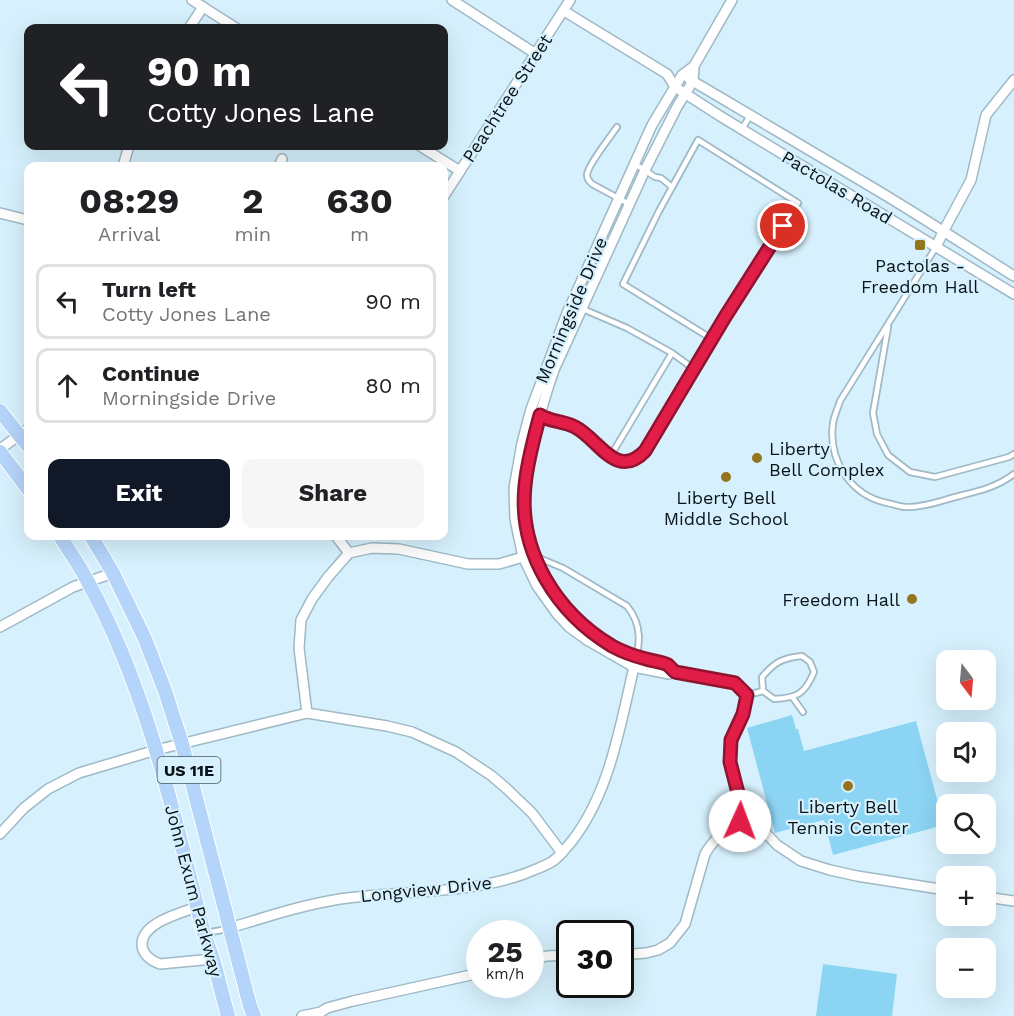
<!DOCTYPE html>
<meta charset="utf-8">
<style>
:root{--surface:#fff;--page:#f6f6f6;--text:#202124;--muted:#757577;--line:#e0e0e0;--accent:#111827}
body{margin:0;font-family:"Work Sans",sans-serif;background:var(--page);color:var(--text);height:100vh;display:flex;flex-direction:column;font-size:22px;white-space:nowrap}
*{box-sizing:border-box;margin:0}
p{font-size:20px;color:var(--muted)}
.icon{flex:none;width:33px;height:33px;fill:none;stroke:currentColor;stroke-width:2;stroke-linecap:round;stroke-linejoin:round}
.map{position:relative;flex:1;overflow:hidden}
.drawer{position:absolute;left:24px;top:162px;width:424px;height:378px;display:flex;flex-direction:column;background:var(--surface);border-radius:12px;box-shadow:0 6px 24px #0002}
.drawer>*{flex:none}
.banner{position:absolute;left:24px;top:24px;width:424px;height:126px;border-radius:12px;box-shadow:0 6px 24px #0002;background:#202124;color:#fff;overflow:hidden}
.needle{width:39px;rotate:164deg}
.buttons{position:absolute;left:936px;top:650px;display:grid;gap:12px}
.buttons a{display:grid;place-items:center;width:60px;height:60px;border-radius:12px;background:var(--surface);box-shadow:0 6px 24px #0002;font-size:30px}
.speed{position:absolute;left:466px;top:920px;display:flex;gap:12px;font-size:30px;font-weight:700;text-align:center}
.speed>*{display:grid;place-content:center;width:78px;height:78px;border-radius:50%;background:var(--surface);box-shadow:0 6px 24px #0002;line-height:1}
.speed small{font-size:15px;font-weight:400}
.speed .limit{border:3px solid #111;border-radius:9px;background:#fff;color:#111}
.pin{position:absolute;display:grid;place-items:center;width:51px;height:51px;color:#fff;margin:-26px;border:3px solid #fff;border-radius:50%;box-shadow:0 2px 6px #0007}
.me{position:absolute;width:66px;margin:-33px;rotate:2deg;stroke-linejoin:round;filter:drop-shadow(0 0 4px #0008)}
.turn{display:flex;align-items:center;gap:21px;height:126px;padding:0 24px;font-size:27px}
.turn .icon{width:78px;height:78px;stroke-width:2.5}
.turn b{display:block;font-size:42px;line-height:51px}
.eta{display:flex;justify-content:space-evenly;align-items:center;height:102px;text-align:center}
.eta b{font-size:36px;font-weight:700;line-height:42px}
.button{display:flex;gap:12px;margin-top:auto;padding:12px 24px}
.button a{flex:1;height:69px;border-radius:12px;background:var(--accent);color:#fff;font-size:24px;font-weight:700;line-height:69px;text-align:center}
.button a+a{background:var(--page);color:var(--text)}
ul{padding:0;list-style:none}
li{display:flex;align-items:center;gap:18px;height:75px;margin:0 12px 9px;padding:0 12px;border:3px solid var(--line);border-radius:12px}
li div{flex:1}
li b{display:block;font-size:22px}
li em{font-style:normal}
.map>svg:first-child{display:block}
.green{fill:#8cd4f3}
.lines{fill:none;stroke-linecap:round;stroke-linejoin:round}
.lane-casing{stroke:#9fb9c5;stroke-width:8}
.street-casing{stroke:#9fb9c5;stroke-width:12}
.primary-casing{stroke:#fff;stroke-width:16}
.lane{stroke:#fff;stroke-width:4.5}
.street{stroke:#fff;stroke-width:9}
.primary{stroke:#b5d4fa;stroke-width:14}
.route-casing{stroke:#92132f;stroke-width:15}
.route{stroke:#e11d48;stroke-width:10}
.poi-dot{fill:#94741c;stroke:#d6f1fd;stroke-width:2}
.labels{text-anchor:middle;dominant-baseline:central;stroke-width:4.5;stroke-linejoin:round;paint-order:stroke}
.shield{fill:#d6f1fd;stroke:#47565d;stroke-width:1.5}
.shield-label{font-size:16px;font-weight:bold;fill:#0a1418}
.street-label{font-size:18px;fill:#0a1418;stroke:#d6f1fd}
.poi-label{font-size:18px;fill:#0a1418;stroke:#d6f1fd}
</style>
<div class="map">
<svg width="1014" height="1016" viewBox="0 0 1014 1016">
<rect width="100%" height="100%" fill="#d6f1fd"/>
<g class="green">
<polygon points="792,715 796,729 798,729 804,751 916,721 944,825 833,855 824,820 775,833 747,728"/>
<polygon points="823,964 897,974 892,1016 816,1016"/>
</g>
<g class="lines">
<g class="lane-casing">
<g id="lane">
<path d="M617,127C611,136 587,166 587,175C587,179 589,181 592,184L629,204"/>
<polyline points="742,129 751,114"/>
<polyline points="635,164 655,177 661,178 672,187"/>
<path d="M936,247L840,401C838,408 834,416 833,423C828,460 850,495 887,503C894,504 902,508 909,507C926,507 943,500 959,496C979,491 997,487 1014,474"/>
<polyline points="568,313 583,309 627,328 672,353 694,369"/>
<polyline points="888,327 873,413 877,434 888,455 910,472 935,477 1009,457 1014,454"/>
<path d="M541,415C551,422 565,422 576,427C599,439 617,481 645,451L725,317L798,203L698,140L659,211L623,284L712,339"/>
<polyline points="610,457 672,353"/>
<path d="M523,557L534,556L563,568L627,606C643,626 640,644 634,667"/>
<path d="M802,656L810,662L814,672C805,694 797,698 774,699L763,691L762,677C775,662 782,658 802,656Z"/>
<polyline points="747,695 763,691"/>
<polyline points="793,698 803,712"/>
<polyline points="206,933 227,929"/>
</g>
</g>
<g class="street-casing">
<g id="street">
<polyline points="192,0 236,28"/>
<polyline points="452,0 536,54"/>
<polyline points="732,0 694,66 682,75 652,125 567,313 531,409 522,443 514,488 515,519 523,557 537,586 557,614 569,627 587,640 634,667 669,674 674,672 735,683 747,695 743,714 731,740 730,763 738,793 749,815 777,845 801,861 830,870 857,876 946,890"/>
<polyline points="564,11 667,74 675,87 720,116 1014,294"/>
<polyline points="189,28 203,7"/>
<path d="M689,79C749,115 810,150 870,186C919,215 966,246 1014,276"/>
<polyline points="420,146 460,171"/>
<polyline points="123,166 129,146"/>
<polyline points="279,166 282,159"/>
<polyline points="444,196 570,0"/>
<polyline points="0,213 28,220"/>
<polyline points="936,247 943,232 971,180 986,115 1014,80"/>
<polyline points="0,449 28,429"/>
<polyline points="336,536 349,553"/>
<polyline points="0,627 73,587 113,573"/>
<path d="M674,672C674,671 669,666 668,665C661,661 646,660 637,657C624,653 612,646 601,638C551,605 522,550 524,490C525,477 528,463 531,450C537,423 545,396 554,370L645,170L677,107L693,81L694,66"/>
<polyline points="307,713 299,648 301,620 312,599 328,577 349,553 372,548 399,549 468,564 499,564 523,557"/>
<polyline points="0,834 24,808 48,789 79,773 156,750 307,713 387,726 412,732 456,752 492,776 507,789 532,813 562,853"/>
<polyline points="986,897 1014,901"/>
<path d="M197,907C180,913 142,923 142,944C142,954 151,961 160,964L213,959"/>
<path d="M230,928C266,917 302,905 340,899C401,890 465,895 524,874C533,870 544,867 553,861C560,856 566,848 572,841C610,792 620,726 634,667"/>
<path d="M621,955L646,953L658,950L670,943L685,924L705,854C715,836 732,826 749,815"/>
<polyline points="531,960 547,956 570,955"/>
<polyline points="302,1016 321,1012 327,1008 353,1001 480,973"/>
</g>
</g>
<g class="primary-casing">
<g id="primary">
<polyline points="0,411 28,446"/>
<polyline points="0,452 28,489"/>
<path d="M60,536C69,551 80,566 88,582C148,691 174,815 204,934L213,959L228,1016"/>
<polyline points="91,536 113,573 145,639 165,691 182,744 250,1006 254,1016"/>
</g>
</g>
<use href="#lane" class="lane"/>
<use href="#street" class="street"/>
<use href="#primary" class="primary"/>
</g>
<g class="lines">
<g class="route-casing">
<path id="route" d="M740,821L749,815L738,793L730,762L731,740L743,714L747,695L735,683L675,672C674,671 669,666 668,665C663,662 653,661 646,659C634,656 623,652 612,646C557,613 518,552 525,486C527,462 534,438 540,415C550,422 564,421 575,427C599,439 616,481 645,451L725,317L783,226"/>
</g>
<use href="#route" class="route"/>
</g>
<g class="poi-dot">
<rect x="914" y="239" width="12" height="12" rx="3"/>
<circle cx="757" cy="458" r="6"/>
<circle cx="726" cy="477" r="6"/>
<circle cx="912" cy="599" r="6"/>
<circle cx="848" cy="786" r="6"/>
</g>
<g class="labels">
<rect class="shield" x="157.5" y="757" width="63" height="26" rx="4.5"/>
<g class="shield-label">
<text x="189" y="770">US 11E</text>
</g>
<g class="street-label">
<text transform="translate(507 98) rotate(-57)">Peachtree Street</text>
<text transform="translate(837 187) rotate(31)">Pactolas Road</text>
<text transform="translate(571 310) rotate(-67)">Morningside Drive</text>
<text transform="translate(426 889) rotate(-6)">Longview Drive</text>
<text transform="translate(194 891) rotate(75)">John Exum Parkway</text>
</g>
<g class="poi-label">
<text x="920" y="265">Pactolas -<tspan x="920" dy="21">Freedom Hall</tspan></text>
<text x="769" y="448" text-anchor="start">Liberty<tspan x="769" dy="21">Bell Complex</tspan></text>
<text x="726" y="497">Liberty Bell<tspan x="726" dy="21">Middle School</tspan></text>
<text x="900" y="599" text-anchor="end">Freedom Hall</text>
<text x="848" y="806">Liberty Bell<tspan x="848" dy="21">Tennis Center</tspan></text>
</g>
</g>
</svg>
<div class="buttons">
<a><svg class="needle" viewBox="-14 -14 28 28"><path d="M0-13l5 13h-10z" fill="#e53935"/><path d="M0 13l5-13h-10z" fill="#757577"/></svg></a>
<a><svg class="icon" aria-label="sound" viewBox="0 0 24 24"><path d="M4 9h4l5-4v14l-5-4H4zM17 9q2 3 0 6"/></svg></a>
<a><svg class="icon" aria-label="search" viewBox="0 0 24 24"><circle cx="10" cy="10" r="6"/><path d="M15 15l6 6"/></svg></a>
<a>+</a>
<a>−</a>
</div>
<div class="speed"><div>25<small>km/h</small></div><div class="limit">30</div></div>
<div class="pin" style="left:783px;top:226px;background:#d93025"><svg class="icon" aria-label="arrive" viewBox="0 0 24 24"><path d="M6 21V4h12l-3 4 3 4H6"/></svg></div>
<svg class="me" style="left:740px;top:821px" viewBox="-20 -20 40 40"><circle r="19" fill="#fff"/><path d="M0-13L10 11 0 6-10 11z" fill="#e11d48"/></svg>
<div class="banner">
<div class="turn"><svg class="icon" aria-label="left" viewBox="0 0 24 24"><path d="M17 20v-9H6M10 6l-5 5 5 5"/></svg><div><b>90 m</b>Cotty Jones Lane</div></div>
</div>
<section class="drawer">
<div class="eta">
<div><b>08:29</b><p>Arrival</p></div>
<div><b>2</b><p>min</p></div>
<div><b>630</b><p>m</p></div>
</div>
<ul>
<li><svg class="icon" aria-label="left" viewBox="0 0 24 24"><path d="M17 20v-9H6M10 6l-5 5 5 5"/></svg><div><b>Turn left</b><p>Cotty Jones Lane</p></div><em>90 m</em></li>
<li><svg class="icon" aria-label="ahead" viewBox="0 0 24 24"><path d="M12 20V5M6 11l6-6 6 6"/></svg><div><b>Continue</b><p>Morningside Drive</p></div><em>80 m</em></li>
</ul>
<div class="button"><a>Exit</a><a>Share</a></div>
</section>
</div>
